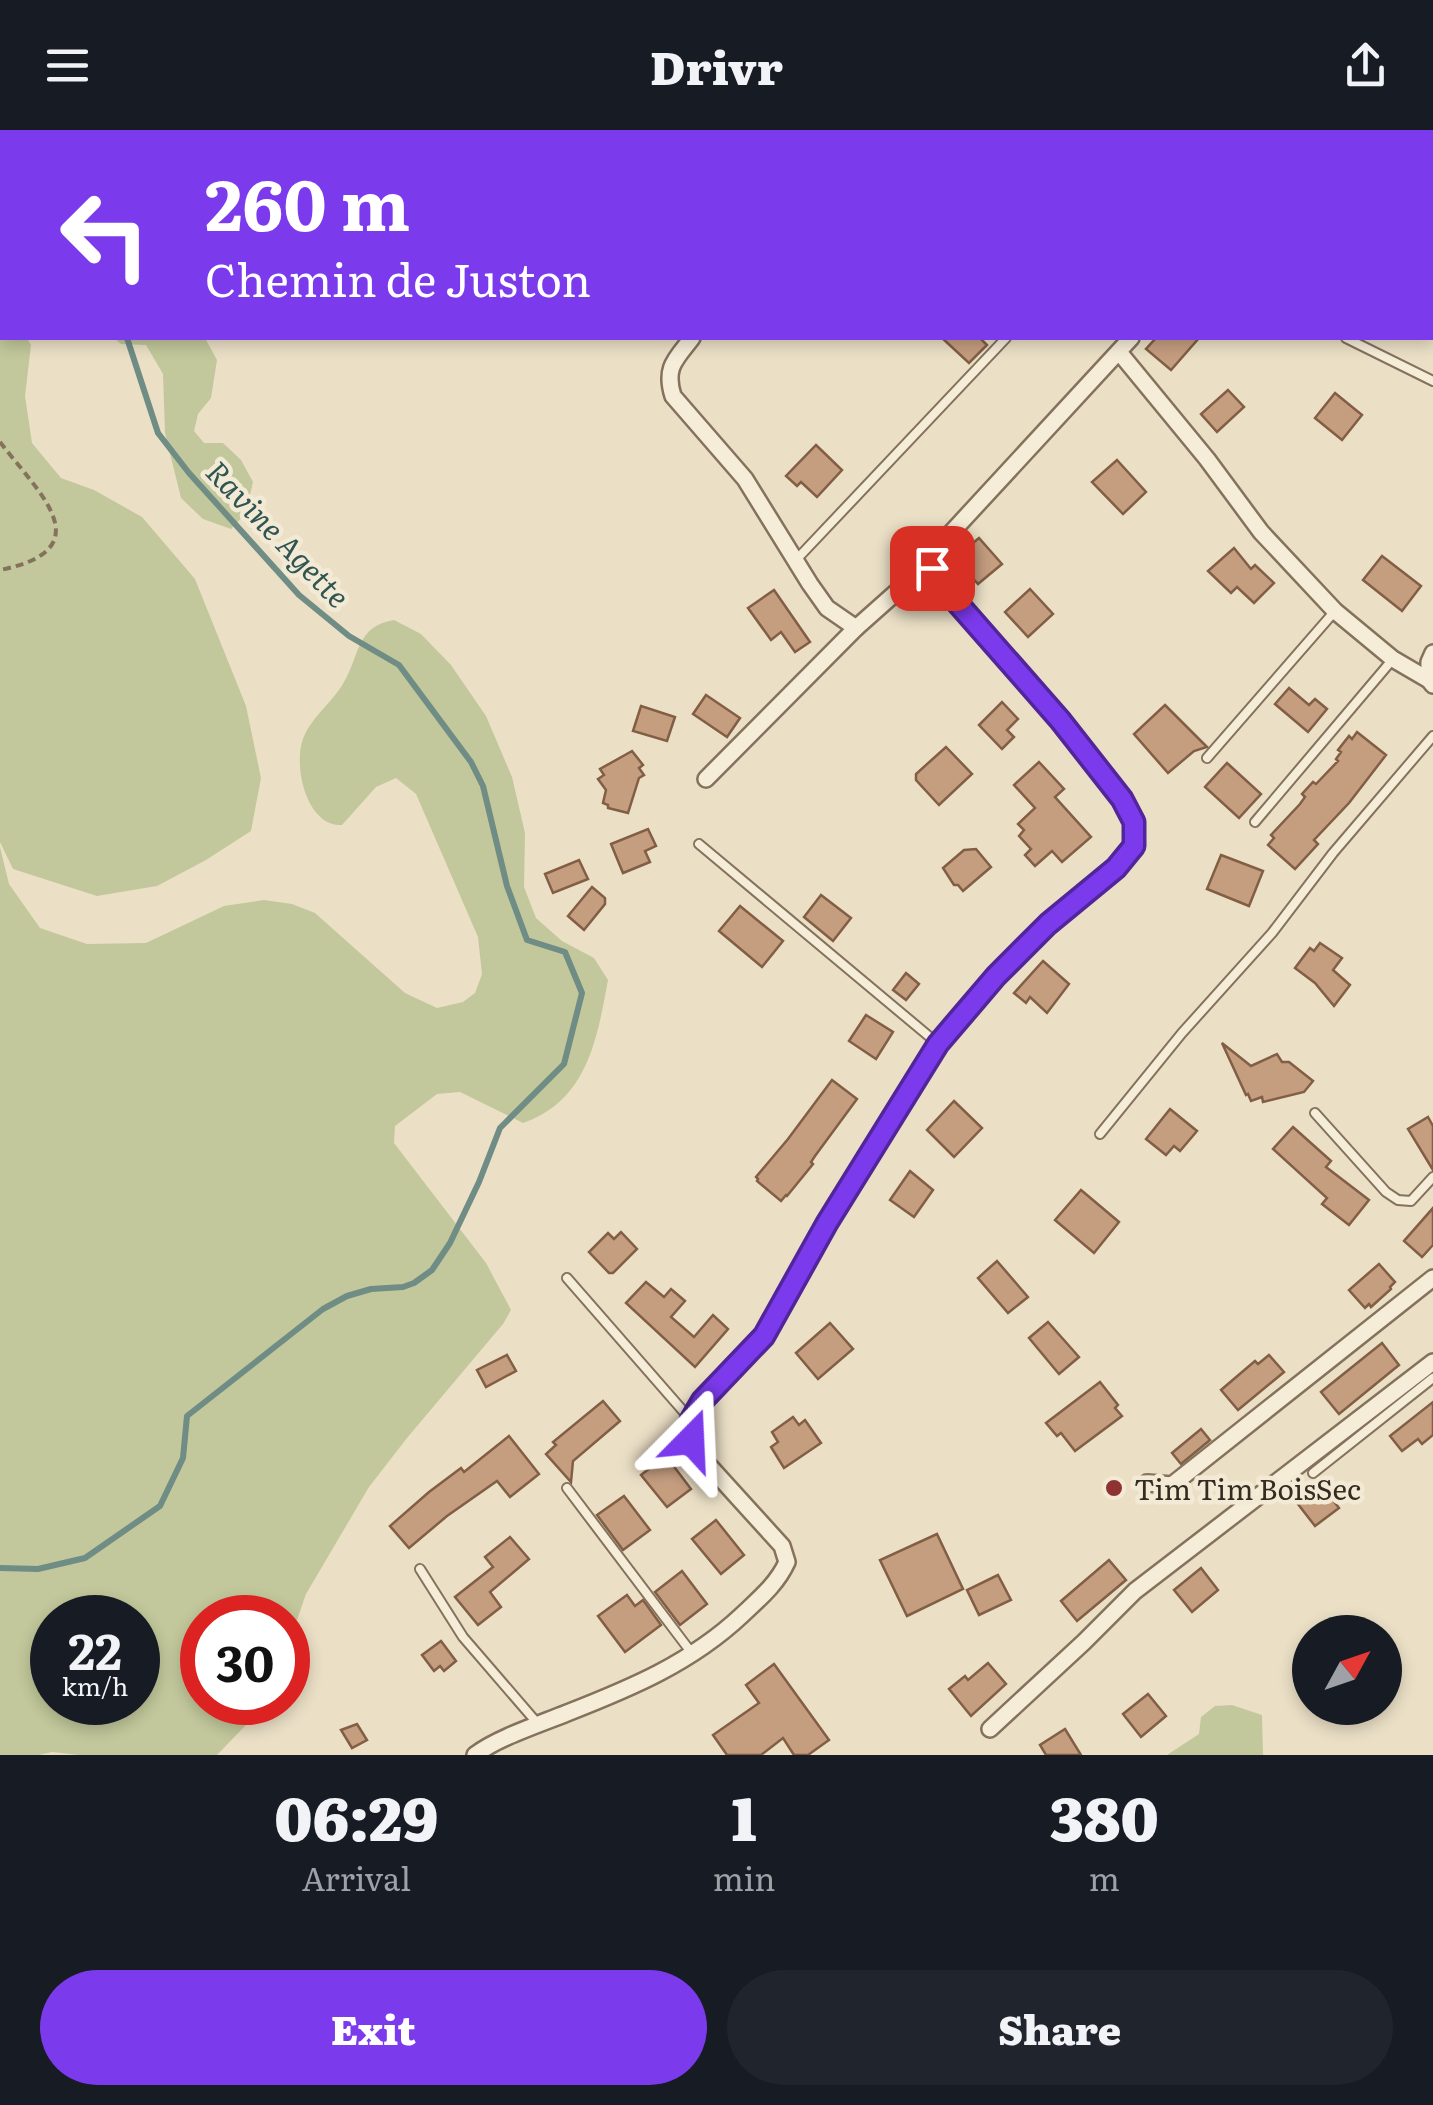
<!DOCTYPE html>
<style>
:root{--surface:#171b24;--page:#20242c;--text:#f1f3f6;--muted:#9ea1a6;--accent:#7c3aed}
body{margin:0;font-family:Literata,serif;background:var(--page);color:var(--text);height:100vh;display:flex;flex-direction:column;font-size:38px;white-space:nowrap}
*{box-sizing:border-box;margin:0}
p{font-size:32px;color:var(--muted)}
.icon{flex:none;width:55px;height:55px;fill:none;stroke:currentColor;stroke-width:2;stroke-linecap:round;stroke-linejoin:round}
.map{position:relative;height:1625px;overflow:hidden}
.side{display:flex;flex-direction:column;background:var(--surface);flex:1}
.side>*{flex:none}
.banner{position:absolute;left:0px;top:0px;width:1435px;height:210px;box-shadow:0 5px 15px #0003;background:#7c3aed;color:#fff;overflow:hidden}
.needle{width:65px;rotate:50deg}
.controls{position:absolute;left:1292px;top:1485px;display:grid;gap:20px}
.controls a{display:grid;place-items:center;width:110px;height:110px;border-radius:50%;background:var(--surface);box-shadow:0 5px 15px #0003;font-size:50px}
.speed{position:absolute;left:30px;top:1465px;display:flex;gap:20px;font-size:50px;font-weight:700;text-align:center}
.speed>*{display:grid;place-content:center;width:130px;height:130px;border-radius:50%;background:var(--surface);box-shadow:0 5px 15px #0003;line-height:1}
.speed small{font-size:25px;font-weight:400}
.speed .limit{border:15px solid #d22;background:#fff;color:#111}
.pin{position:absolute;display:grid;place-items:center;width:85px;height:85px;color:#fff;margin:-42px;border-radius:20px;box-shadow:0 5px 15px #0006}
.me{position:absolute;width:110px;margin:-55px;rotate:21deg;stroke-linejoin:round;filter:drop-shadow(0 0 8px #0008)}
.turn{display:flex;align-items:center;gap:35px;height:210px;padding:0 40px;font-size:45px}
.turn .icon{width:130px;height:130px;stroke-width:2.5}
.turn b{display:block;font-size:70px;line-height:85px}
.eta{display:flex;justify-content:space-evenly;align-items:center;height:170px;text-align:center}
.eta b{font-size:60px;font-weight:800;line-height:70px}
.primary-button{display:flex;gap:20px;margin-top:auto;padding:20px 40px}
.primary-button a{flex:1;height:115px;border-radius:60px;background:var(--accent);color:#fff;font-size:40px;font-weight:800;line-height:115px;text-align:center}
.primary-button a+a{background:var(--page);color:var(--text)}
header{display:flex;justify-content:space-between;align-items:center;height:130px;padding:0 40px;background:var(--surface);font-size:45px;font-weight:800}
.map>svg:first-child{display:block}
.green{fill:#c2c89b;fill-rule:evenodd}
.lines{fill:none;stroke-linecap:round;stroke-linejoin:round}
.stream{stroke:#6f8c85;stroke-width:6}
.building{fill:#c59d7f;stroke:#825e45;stroke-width:2.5}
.lane-casing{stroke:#84725d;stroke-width:12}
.street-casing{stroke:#84725d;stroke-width:20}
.path{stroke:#84725d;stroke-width:4;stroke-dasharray:8 5;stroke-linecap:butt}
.lane{stroke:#f6edd9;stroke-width:8}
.street{stroke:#f6edd9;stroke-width:15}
.route-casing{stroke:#51269a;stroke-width:25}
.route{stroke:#7c3aed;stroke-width:18}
.poi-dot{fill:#8e3232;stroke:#f3ead5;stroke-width:4}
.labels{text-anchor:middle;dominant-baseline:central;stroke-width:9;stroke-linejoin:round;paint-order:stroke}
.poi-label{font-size:28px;fill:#362b20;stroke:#f3ead5;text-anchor:start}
.water-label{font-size:30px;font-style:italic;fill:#305452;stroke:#f3ead5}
</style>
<header><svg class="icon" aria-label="menu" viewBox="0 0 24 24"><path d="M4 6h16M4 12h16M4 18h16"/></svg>Drivr<svg class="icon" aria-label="share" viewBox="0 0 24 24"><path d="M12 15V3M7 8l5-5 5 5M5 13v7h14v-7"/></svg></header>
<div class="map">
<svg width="1433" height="1625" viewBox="0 0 1433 1625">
<rect width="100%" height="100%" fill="#ebe0c6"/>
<g class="green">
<polygon points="0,163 2,165 2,208 27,208 31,215 25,266 32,313 61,348 94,360 142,387 195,449 246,576 261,648 251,701 206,730 157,756 97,766 13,739 0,712"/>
<polygon points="114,208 205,208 217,230 211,268 198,284 194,301 204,313 223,313 241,330 253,352 246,383 231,399 203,389 181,368 165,303 163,244 146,215 121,214"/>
<path d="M394,490L421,504L451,535L486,586L512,647L525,703L524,757L536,788L562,811L594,828L608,850C597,910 587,971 523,993L460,962L437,964L395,996L394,1013L486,1133L511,1180L503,1194L407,1308L369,1357L306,1464L288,1516V1488H202V1572L264,1573L245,1596L217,1625H79L52,1622L39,1625H0V717L9,754L40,798L87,814L146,813L224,776L264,770L292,774L315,783L405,863L437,878L463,872L475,863L482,844L478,807L416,664L396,648L376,657L342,695C306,697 293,635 303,609C311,587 333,572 344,552C360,525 356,496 394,490ZM52,1488H138V1572H52Z"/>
<polygon points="1232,1575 1262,1585 1263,1625 1167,1625 1199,1604 1201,1587 1215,1576"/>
</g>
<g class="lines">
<g class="stream">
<polyline points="75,2 75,0"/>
<polyline points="0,1438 38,1439 85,1428 160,1376 183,1328 187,1286 323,1179 347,1166 371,1159 403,1157 414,1153 432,1140 450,1113 479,1052 500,998 564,934 582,863 565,822 527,810 507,756 483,656 471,632 399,535 349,506 299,465 189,343 158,303 127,208"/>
</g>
</g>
<g class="building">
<polygon points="942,208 980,208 987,215 969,233"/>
<polygon points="1156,208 1199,208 1171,240 1146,219"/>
<polygon points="1228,260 1244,277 1217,302 1201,284"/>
<polygon points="1335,263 1362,285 1342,310 1315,288"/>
<polygon points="816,315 842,340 817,367 801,352 797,356 786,346"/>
<polygon points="1117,330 1146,362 1123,384 1092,352"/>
<polygon points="979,408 1002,434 978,454 955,428"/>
<polygon points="1234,418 1251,439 1255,435 1274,453 1254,473 1237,457 1231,463 1208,441"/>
<polygon points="1382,426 1421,456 1402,481 1363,450"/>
<polygon points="1030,459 1053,484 1028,507 1005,482"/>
<polygon points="774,460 810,512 795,522 781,502 771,510 748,478"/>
<polygon points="1289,558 1309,575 1315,569 1327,579 1308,602 1275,574"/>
<polygon points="706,565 740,588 727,607 693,584"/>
<polygon points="1002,572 1018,589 1007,600 1014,607 1002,619 979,595"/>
<polygon points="1165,575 1207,617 1194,621 1168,643 1134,604"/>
<polygon points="641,576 675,587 667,611 633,601"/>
<polygon points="1357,602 1386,625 1349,673 1314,710 1318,714 1295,739 1268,715 1274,708 1271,705 1300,674 1305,667 1302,664 1313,652 1316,654 1338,631 1336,629 1341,622 1338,620 1349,606 1352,609"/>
<polygon points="946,617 972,644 939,675 916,650 916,644"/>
<polygon points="632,621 643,635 639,638 644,645 639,648 628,683 608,678 608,675 603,673 606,660 598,649 604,645 600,639"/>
<polygon points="1039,632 1064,659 1055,667 1091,707 1062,732 1052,721 1035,736 1025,725 1031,719 1019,706 1024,700 1018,694 1035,678 1014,655"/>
<polygon points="1227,633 1261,664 1239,688 1205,657"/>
<polygon points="648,699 656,716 645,721 650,732 623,743 611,714"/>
<polygon points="976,719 991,737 963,761 958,755 954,755 943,738 964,720"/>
<polygon points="1221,725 1263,741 1249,776 1207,759"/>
<polygon points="579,730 588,749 553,763 545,744"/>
<polygon points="592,757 605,768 605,774 584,800 568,786"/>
<polygon points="821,765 851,788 833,811 804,787"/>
<polygon points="740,776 783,811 762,837 719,801"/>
<polygon points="1320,813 1342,828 1333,840 1350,855 1334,876 1315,853 1295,838 1310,818 1314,821"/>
<polygon points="1043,831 1069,854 1047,883 1030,867 1026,873 1014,863"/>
<polygon points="906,843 919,854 906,870 893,860"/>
<polygon points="866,885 893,902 876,929 849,911"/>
<polygon points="1222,913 1251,936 1277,924 1282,932 1289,932 1313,951 1304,962 1263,972 1262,967 1251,971 1248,964 1246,965"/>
<polygon points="832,950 857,969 815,1026 811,1032 813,1034 787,1066 786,1065 781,1071 757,1051 758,1049 756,1047 788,1009"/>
<polygon points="954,971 982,998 954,1027 927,1000"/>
<polygon points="1170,979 1197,1001 1180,1021 1174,1016 1166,1025 1146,1009"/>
<polygon points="1428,987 1433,996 1433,1040 1408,999"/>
<polygon points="1293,997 1331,1031 1326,1037 1369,1070 1349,1095 1322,1074 1327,1068 1273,1019"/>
<polygon points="910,1041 933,1060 914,1087 890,1070"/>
<polygon points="1081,1060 1119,1092 1094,1123 1055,1090"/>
<polygon points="1433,1078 1433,1115 1422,1127 1404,1111"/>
<polygon points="621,1102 637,1119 613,1143 609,1143 589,1122 608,1103 614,1109"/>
<polygon points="997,1131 1028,1167 1008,1183 978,1148"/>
<polygon points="1379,1134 1395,1152 1390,1157 1391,1159 1371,1177 1369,1174 1365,1178 1349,1160"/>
<polygon points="646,1152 664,1167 671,1159 685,1171 671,1187 694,1207 713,1185 728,1199 695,1237 626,1173"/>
<polygon points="1048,1192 1079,1227 1059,1244 1029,1208"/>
<polygon points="830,1193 853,1219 818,1249 796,1223"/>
<polygon points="1382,1213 1399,1235 1339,1284 1321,1262"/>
<polygon points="507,1225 516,1241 486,1257 477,1240"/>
<polygon points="1269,1225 1284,1242 1238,1280 1221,1260 1255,1231 1258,1234"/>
<polygon points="1100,1252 1118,1275 1115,1278 1122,1286 1075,1321 1061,1303 1057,1306 1046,1293"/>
<polygon points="603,1271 620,1291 573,1331 571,1352 546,1324 556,1315 553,1312"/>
<polygon points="1433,1272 1433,1305 1422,1314 1418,1309 1402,1321 1390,1306"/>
<polygon points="793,1287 799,1295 805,1290 821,1313 784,1338 771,1317 778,1312 772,1302"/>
<polygon points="1201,1299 1210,1310 1181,1334 1172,1323"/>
<polygon points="509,1306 539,1344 510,1367 497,1351 447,1386 409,1418 390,1396 429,1362 461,1338 464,1342"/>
<polygon points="666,1326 691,1359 667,1377 641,1345"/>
<polygon points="1318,1351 1339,1378 1315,1396 1294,1369"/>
<polygon points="624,1366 650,1400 623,1420 597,1385"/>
<polygon points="716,1390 744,1425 721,1444 692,1409"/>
<polygon points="937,1404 963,1459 907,1486 880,1430"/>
<polygon points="510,1407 529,1429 490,1462 501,1477 478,1495 455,1467 493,1437 485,1427"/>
<polygon points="1109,1430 1126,1450 1077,1491 1061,1471"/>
<polygon points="1201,1438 1218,1460 1192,1482 1174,1460"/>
<polygon points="682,1441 707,1474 680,1495 655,1462"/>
<polygon points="998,1445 1011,1470 979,1485 967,1460"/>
<polygon points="627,1465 635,1476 643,1470 661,1495 625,1522 598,1486"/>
<polygon points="441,1511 456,1531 444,1541 440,1536 434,1541 422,1525"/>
<polygon points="988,1533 1006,1554 971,1586 949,1559 965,1546 968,1550"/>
<polygon points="774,1534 829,1610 808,1625 794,1625 783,1608 761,1625 727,1625 713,1605 759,1573 746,1555"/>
<polygon points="1148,1564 1166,1586 1141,1607 1123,1584"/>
<polygon points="357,1594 367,1610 352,1618 341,1600"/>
<polygon points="1065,1599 1081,1625 1046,1625 1040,1615"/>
</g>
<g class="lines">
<g class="lane-casing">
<g id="lane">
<polyline points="1346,208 1433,251"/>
<polyline points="796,430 1006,208"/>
<polyline points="1207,628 1335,481"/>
<polyline points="1255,692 1393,529"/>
<polyline points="699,714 937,913"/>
<polyline points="1315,983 1386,1062 1398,1070 1411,1071 1433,1047"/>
<polyline points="1100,1004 1182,903 1272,803 1333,723 1433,606"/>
<polyline points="567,1148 691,1290"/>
<polyline points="1313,1343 1433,1248"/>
<polyline points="567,1358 691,1522"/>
<polyline points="420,1439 463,1507 538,1594"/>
</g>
</g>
<g class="street-casing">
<g id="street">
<polyline points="560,0 562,2"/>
<polyline points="1307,2 1309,0"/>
<path d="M692,208C676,229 664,237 673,266L745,349L810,454L827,478L856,498"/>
<polyline points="1119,222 1207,329 1261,402 1335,481 1393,529 1429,550 1433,555"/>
<polyline points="1429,550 1429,532 1433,523"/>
<polyline points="706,649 856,498 919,442 932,438"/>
<polyline points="1147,1353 1172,1355 1433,1148"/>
<polyline points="990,1599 1084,1512 1135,1461 1433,1232"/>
<path d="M475,1625C497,1608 540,1594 567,1583C631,1558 691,1533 742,1485C760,1468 777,1454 787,1432L782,1416L703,1329L691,1309V1290L702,1271L764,1206L827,1093L938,914L996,846L1048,793L1116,738L1134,716V692L1121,669L1060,589L947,460L932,438L939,416L1131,208"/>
</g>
</g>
<path class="path" d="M0,312C38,362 104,419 0,440"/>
<use href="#lane" class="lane"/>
<use href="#street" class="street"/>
</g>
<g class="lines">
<g class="route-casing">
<polyline id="route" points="691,1310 691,1290 702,1271 764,1206 827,1093 938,914 996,846 1048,794 1116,738 1134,716 1134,692 1122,669 1060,590 946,460 932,438"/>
</g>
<use href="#route" class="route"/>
</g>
<circle class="poi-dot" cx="1114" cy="1358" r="10"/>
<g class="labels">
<g class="poi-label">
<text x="1134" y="1358">Tim Tim BoisSec</text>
</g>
<g class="water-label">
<text transform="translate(279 403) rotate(46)">Ravine Agette</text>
</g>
</g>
</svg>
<div class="controls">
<a><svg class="needle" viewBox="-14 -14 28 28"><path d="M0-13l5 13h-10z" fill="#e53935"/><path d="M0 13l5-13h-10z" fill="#9ea1a6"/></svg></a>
</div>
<div class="speed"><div>22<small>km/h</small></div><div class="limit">30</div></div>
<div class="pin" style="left:932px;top:438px;background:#d93025"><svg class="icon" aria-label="arrive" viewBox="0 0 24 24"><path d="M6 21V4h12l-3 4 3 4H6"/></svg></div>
<svg class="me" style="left:691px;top:1310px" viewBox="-20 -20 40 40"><path d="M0-17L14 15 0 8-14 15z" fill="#7c3aed" stroke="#fff" stroke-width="4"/></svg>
<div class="banner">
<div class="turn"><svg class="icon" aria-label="left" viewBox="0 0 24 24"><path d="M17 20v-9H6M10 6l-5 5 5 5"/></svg><div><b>260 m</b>Chemin de Juston</div></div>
</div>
</div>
<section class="side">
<div class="eta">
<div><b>06:29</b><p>Arrival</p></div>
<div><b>1</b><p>min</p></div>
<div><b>380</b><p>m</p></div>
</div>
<div class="primary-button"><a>Exit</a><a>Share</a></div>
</section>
